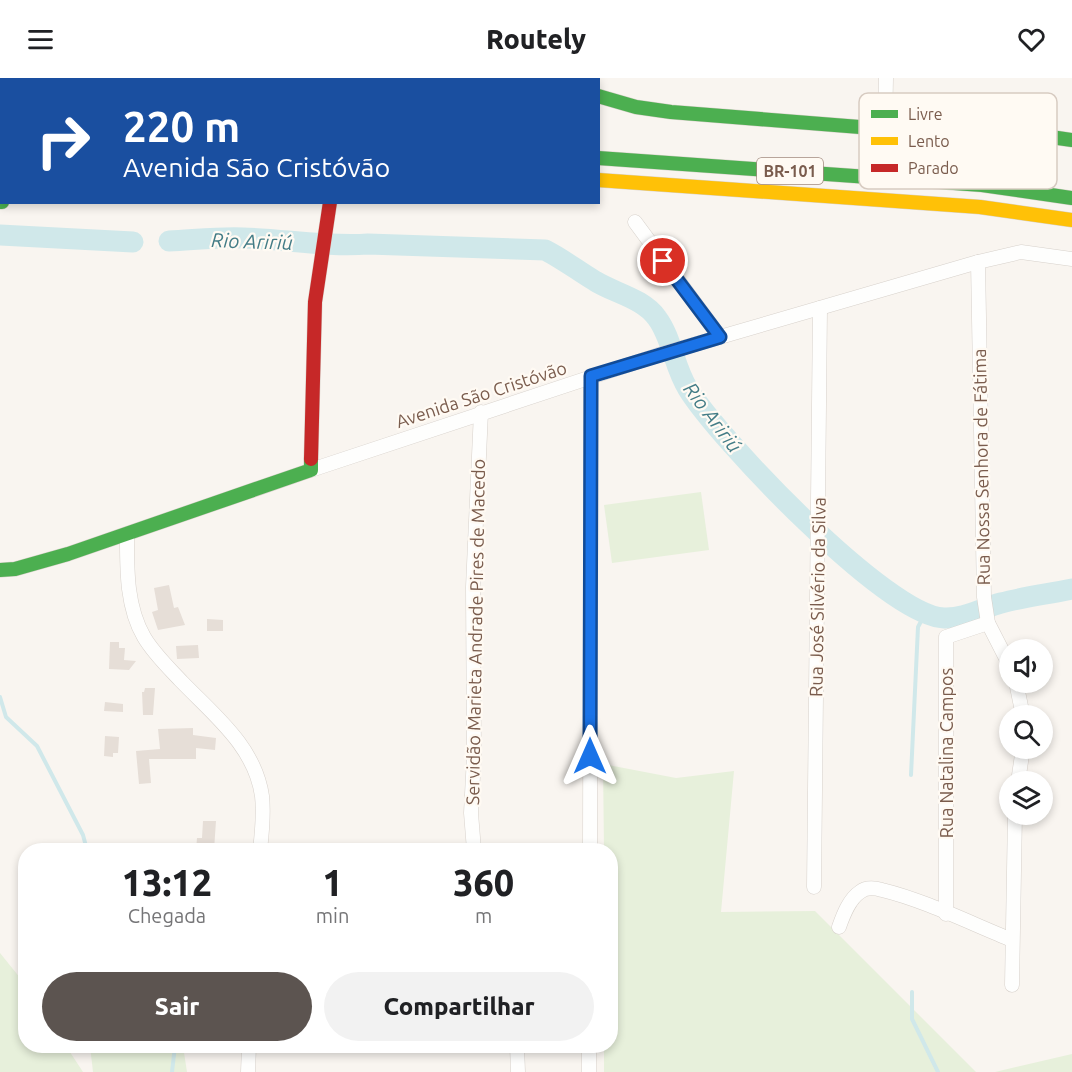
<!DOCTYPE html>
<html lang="pt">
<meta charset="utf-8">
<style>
:root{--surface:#fff;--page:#f2f2f2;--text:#202124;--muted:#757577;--accent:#5c5450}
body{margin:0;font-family:Ubuntu,sans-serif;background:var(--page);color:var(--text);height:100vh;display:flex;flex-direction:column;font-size:22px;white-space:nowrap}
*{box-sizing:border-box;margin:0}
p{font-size:20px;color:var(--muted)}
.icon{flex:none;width:33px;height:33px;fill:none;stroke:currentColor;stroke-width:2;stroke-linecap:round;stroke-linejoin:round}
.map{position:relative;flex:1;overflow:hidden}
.details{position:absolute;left:18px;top:765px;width:600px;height:210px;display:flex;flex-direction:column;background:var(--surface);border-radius:24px;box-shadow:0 3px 9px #0003}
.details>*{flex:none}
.hud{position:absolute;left:0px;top:0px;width:600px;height:126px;box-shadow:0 3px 9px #0003;background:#1a4fa0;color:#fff;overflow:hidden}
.fabs{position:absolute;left:999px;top:561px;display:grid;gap:12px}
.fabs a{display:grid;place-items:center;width:54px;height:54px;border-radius:50%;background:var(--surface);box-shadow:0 3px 9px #0003;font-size:30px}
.pin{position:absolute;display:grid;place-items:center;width:51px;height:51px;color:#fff;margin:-26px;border:3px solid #fff;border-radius:50%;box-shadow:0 2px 6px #0007}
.me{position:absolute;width:66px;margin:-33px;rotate:0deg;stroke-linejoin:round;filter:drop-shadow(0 0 4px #0008)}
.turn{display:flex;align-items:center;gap:21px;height:126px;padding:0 24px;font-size:27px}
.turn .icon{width:78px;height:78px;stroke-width:2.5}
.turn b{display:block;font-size:42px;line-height:51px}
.eta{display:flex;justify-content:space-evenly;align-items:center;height:102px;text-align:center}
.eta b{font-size:36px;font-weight:800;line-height:42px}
.button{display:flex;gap:12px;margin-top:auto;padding:12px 24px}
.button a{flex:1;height:69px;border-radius:36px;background:var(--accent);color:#fff;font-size:24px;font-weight:800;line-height:69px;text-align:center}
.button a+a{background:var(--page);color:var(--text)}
header{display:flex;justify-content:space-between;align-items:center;height:78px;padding:0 24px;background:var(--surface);font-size:27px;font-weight:800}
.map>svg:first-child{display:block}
.green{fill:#e7f0db}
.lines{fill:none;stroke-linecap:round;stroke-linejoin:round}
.stream{stroke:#d0e8ea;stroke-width:4}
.river{stroke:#d0e8ea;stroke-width:21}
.building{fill:#e6ded7}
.street-casing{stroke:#d7d1cb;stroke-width:15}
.fast-casing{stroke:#d9d2cb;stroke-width:15}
.slow-casing{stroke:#d9d2cb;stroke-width:15}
.jam-casing{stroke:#d9d2cb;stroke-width:15}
.street{stroke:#fefefd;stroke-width:14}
.fast{stroke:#4caf50;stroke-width:14}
.slow{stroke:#ffc107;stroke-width:14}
.jam{stroke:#c62828;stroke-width:14}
.route-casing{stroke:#114b97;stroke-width:15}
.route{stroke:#1a73e8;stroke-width:10}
.labels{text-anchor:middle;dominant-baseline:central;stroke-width:4.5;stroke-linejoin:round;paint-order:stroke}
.shield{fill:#fffaf3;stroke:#a28b7f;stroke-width:1.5}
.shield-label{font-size:16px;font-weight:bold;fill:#7a5c4d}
.street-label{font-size:18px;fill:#7a5c4d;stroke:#fffaf3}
.water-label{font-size:20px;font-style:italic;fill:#437c86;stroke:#fffaf3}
.key{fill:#fffaf3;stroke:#d7cbc1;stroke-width:1.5}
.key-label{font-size:16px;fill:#7a5c4d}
</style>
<header><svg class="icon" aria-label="menu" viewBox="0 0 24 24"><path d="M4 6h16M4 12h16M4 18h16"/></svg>Routely<svg class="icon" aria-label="heart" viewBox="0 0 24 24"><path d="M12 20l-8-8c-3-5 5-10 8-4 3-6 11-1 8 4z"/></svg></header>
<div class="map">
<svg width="1072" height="994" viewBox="0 0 1072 994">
<rect width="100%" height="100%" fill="#f9f5f0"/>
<g class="green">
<polygon points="701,414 709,472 612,485 604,427"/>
<polygon points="603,686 676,700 734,693 721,834 815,833 976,994 604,994 604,968 610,968 610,772 604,772"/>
<polygon points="0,875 25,906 26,968 66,968 83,994 0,994"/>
<polygon points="90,968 183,968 187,994 93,994"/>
<polygon points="1072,976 1072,994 995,994"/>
</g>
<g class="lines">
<g class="stream">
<polyline points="0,619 6,639 37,668 83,757 87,772"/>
<polyline points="911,697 918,549 925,536"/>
<polyline points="912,914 912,941 938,994"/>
<polyline points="172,994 175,968"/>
</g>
<g class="river">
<polyline points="0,157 133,164"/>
<path d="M169,163C193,162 218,159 243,160C284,161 326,169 368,166L545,172C563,181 578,193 595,203C614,215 643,220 657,240C672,260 674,289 688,311C719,361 887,538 944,540C964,541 982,530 1001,525C1024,519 1048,516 1072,511"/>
</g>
</g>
<g class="building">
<polygon points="169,507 174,530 178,529 185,547 158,552 152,534 158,532 154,510"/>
<polygon points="207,541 223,542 223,553 207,553"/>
<polygon points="110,564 119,564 119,570 125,570 124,582 136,583 129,592 109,591"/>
<polygon points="198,567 199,580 177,581 176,568"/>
<polygon points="145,610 155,610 153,637 143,637 142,614 144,614"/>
<polygon points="105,624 123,626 123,634 104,633"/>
<polygon points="193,650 193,657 216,660 215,672 196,670 196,681 149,681 151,705 139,706 136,673 160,671 158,651"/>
<polygon points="105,658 119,659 118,675 113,675 113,679 104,678"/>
<polygon points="203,743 216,743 214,772 196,772 197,760 202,760"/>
</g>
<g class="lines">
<g class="street-casing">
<g id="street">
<polyline points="885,50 886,0"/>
<polyline points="635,144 720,259"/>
<polyline points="978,184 984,519 988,545 1010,588"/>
<polyline points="311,392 658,277 978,184 1021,174 1072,181"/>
<path d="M127,456C127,490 126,528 144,559C154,576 169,590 182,604C215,638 255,669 262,718C264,735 262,755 260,772"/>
<polyline points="1016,604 1023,638"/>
<polyline points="1018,704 1023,670"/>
<polyline points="474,772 471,735 474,679 473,509 481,334"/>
<polyline points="590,772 591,298"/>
<polyline points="814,809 820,230"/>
<polyline points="946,836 946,559 988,545"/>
<path d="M839,849C843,838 849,821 860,814C866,809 875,810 882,812C924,822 972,846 1012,862"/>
<polyline points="1012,907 1015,736"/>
<polyline points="517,968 518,994"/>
<polyline points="248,994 249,968"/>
<polyline points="589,994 589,968"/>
</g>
</g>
<g class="fast-casing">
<g id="fast">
<polyline points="14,0 14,2"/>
<polyline points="65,0 68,2"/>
<polyline points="95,0 98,2"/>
<polyline points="142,0 145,2"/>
<polyline points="558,0 561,2"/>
<polyline points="598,18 636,29 671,34 1011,61 1044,58 1072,62"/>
<polyline points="0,75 2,73"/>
<polyline points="598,80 982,107 1072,120"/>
<polyline points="0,124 2,124"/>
<polyline points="0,492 15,491 68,476 311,392 311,381"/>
</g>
</g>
<g class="slow-casing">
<g id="slow">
<polyline points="375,2 376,0"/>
<polyline points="598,102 980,129 1072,142"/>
</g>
</g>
<g class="jam-casing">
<g id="jam">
<polyline points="312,0 313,2"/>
<polyline points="311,381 315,224 330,124"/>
</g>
</g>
<use href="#street" class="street"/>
<use href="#fast" class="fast"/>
<use href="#slow" class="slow"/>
<use href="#jam" class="jam"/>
</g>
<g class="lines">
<g class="route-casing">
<polyline id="route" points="590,678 591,298 720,259 663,183"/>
</g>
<use href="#route" class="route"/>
</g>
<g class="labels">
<rect class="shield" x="757" y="80" width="66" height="26" rx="4.5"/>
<g class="shield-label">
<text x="790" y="93">BR-101</text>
</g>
<g class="street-label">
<text transform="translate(481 316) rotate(-18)">Avenida São Cristóvão</text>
<text transform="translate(981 389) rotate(-91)">Rua Nossa Senhora de Fátima</text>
<text transform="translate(817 519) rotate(-89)">Rua José Silvério da Silva</text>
<text transform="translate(475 554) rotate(-89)">Servidão Marieta Andrade Pires de Macedo</text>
<text transform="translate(946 675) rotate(-90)">Rua Natalina Campos</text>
</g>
<g class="water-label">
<text transform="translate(252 163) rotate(2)">Rio Aririú</text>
<text transform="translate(713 339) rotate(53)">Rio Aririú</text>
</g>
</g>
<rect x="859" y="15" width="198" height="96" rx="9" class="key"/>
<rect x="871" y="32" width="27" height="8" fill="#4caf50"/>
<rect x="871" y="59" width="27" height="8" fill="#ffc107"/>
<rect x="871" y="86" width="27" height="8" fill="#c62828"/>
<g class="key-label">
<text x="908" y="42">Livre</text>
<text x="908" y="69">Lento</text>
<text x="908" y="96">Parado</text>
</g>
</svg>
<div class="fabs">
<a><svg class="icon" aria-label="sound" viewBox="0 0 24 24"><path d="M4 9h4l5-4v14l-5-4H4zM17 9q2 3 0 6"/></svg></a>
<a><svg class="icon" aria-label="search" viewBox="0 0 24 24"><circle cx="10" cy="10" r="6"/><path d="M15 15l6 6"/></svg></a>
<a><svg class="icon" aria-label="layers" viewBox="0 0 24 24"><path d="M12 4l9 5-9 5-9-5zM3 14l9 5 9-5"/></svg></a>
</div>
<div class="pin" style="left:663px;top:183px;background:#d93025"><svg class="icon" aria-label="arrive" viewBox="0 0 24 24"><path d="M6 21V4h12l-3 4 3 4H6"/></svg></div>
<svg class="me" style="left:590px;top:678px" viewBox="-20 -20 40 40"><path d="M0-17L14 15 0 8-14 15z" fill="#1a73e8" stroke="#fff" stroke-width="4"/></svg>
<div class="hud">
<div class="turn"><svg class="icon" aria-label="right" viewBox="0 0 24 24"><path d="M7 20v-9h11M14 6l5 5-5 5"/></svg><div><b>220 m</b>Avenida São Cristóvão</div></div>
</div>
<section class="details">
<div class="eta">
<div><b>13:12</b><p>Chegada</p></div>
<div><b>1</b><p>min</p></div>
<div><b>360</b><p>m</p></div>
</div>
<div class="button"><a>Sair</a><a>Compartilhar</a></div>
</section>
</div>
